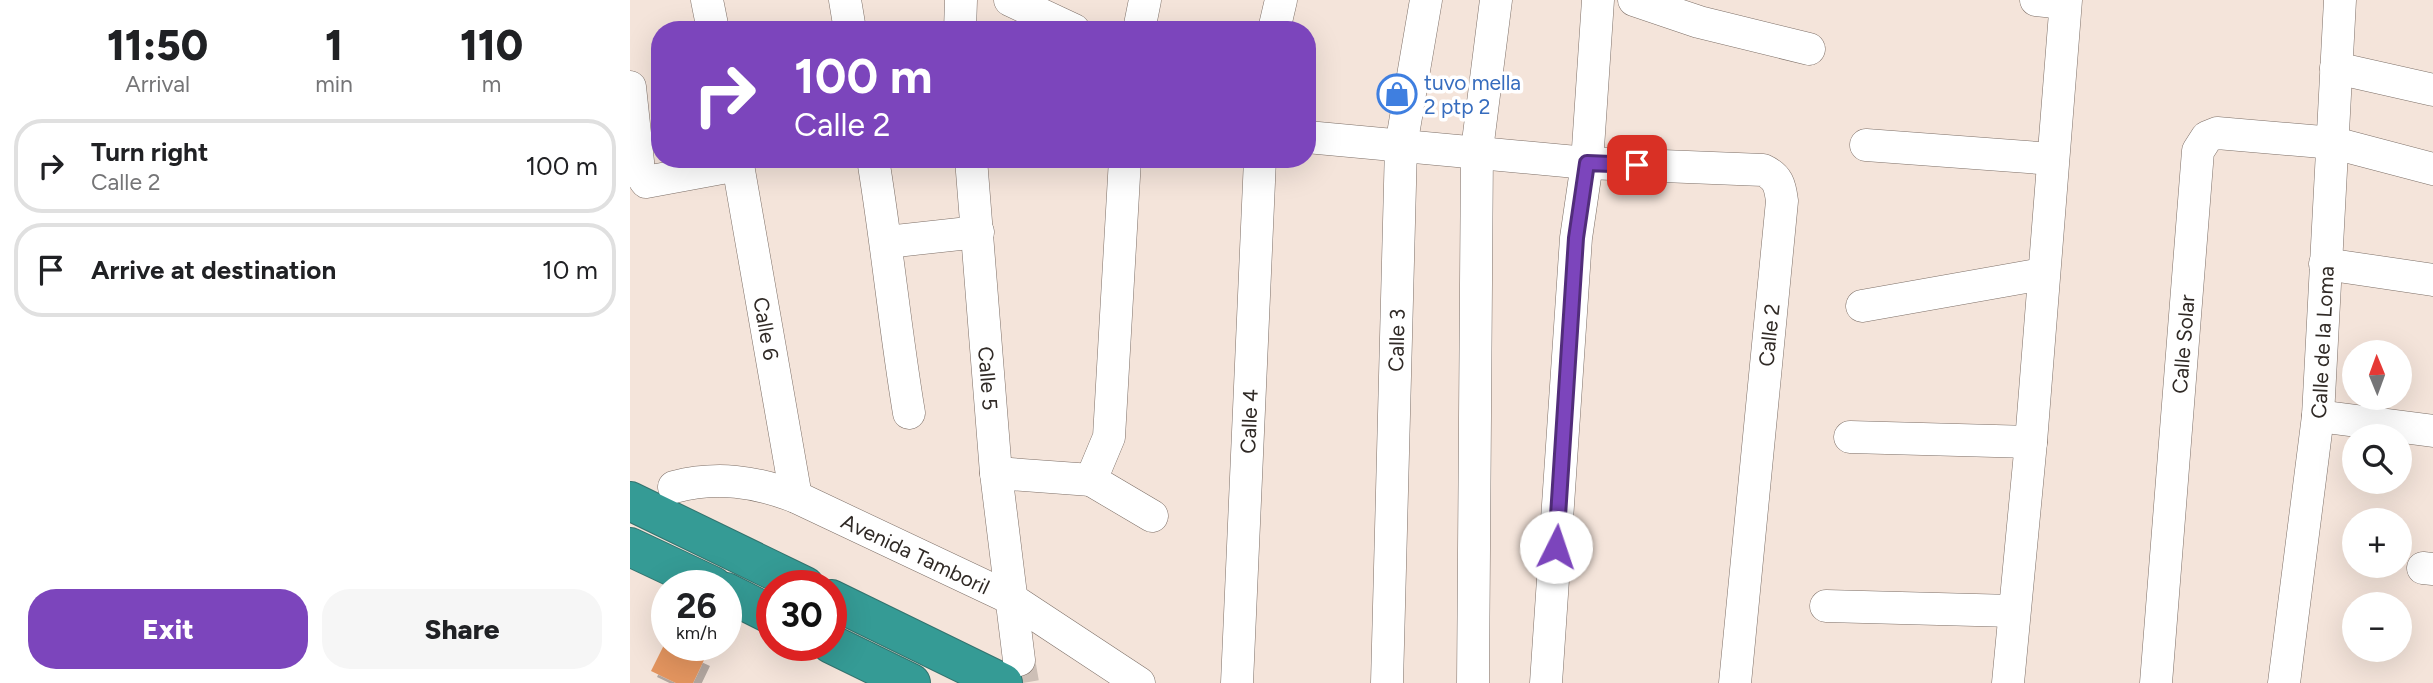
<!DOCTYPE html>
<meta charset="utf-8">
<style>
:root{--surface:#fff;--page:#f6f6f6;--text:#202124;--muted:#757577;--line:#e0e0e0;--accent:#7c45bc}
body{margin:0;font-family:Figtree,sans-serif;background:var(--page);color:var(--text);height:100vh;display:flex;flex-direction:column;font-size:26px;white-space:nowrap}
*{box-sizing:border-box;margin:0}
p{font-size:23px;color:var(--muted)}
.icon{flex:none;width:38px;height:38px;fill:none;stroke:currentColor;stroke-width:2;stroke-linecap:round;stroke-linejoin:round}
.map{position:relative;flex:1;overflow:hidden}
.sheet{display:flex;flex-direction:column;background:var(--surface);width:630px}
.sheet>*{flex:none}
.top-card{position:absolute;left:21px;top:21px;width:665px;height:147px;border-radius:28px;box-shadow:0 7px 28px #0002;background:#7c45bc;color:#fff;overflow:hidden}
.needle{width:46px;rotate:359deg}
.tools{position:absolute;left:1712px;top:340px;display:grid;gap:14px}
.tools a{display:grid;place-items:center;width:70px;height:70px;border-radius:50%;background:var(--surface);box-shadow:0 7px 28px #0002;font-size:35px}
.speed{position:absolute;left:21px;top:570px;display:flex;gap:14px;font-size:35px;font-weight:700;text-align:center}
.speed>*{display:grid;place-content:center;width:91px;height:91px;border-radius:50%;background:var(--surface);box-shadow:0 7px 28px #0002;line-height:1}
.speed small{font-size:18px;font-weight:400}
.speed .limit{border:10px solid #d22;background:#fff;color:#111}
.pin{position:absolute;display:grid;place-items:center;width:60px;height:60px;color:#fff;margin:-30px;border-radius:14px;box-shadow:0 4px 10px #0006}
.me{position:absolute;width:77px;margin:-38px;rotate:4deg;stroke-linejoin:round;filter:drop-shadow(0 0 5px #0008)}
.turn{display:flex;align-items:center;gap:24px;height:147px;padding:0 28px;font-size:32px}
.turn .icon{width:91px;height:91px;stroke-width:2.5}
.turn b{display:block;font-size:49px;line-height:60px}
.eta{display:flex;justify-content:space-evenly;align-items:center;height:119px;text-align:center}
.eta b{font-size:42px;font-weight:800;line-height:49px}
.action{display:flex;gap:14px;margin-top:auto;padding:14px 28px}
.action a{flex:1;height:80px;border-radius:28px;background:var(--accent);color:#fff;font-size:28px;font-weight:800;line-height:80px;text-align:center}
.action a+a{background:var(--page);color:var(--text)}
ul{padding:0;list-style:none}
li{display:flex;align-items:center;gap:21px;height:94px;margin:0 14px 10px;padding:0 14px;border:4px solid var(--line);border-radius:28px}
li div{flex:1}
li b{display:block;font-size:26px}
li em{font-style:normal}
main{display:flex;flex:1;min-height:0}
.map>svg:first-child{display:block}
.building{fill:#e4955f;filter:url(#shadow)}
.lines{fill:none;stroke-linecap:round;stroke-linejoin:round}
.minor-tunnel{stroke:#cdbfb6;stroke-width:32;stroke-dasharray:32 16;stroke-linecap:butt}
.minor-casing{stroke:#7d6f67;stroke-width:33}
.highway-casing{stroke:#33736e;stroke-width:40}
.minor{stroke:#fff;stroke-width:32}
.highway{stroke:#359b95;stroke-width:38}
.route-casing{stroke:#512d7a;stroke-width:18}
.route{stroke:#7c45bc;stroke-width:12}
.labels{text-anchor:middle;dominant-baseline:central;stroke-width:7;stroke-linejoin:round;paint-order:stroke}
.shop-label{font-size:21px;fill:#366cbe;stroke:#fff;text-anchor:start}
.street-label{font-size:21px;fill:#302a26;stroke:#fff}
</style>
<main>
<section class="sheet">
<div class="eta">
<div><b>11:50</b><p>Arrival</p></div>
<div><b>1</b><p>min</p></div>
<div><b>110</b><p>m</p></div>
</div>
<ul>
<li><svg class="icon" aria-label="right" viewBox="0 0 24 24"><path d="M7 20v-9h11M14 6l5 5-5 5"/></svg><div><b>Turn right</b><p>Calle 2</p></div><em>100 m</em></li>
<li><svg class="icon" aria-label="arrive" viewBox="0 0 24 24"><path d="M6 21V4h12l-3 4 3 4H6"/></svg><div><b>Arrive at destination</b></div><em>10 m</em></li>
</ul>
<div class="action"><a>Exit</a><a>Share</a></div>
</section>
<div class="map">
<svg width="1803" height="683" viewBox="0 0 1803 683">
<defs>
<filter id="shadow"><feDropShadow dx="6" dy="6" stdDeviation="0" flood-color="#0004"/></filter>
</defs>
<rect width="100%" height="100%" fill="#f4e4da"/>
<polygon class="building" points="37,639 37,646 44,646 74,660 63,683 46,683 21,671"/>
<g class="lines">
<polyline class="minor-tunnel" points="389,660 393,683"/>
<g class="minor-casing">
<g id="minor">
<polyline points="77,0 83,30"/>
<polyline points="215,0 220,30"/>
<polyline points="380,0 444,30"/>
<polyline points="1004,0 1069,22 1179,49"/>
<polyline points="1406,0 1435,3"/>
<polyline points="330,30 331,0"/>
<polyline points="509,30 515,0"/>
<polyline points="644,30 651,0"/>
<polyline points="1706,68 1803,90"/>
<polyline points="0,87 9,171 16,182 108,165"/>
<path d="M677,137L957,163L1133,170C1148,177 1150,185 1152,201L1105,683"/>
<polyline points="1236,145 1423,159"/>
<path id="s1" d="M107,159L166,497"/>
<path d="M243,159C257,244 265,329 279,413"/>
<path id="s2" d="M341,159L366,473L389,660"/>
<polyline points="257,242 348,232"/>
<polyline points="1695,264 1803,280"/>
<polyline points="1232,306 1413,274"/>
<polyline points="1688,416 1803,431"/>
<polyline points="1220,437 1401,442"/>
<polyline points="366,473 461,480 479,437 495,159"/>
<polyline points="461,480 522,516"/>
<path id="s3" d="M44,487C87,476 125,481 166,497L380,598L509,683"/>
<polyline points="1793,568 1803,569"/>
<polyline points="1196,606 1383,611"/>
<path id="s4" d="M607,683L630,159"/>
<path id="s5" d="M757,683L771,146L796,0"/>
<polyline points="843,683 847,150 866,0"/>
<polyline points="916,683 946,238 957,163 968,0"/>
<polyline points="1378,683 1401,442 1436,0"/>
<path id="s6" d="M1526,683L1568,151L1577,137L1587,133L1704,143L1803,169"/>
<path id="s7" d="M1654,683L1688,416L1710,0"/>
</g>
</g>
<g class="highway-casing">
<g id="highway">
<polyline points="0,501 175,586"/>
<polyline points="0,547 83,586"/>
<polyline points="96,592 142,615"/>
<polyline points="201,599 373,683"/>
<polyline points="201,644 281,683"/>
</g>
</g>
<use href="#minor" class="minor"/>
<use href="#highway" class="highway"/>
</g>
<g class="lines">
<g class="route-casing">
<polyline id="route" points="926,547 946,238 957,163 1007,165"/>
</g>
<use href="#route" class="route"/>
</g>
<defs>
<g id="shop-ring" transform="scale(2.0125)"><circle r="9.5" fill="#fff" stroke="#3f7fe0" stroke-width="1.5"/><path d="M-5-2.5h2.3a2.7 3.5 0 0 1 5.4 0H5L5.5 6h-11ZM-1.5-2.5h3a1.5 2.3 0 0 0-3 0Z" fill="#3f7fe0"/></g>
</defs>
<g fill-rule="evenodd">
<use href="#shop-ring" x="767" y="94"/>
</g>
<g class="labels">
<g class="shop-label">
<text x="794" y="82">tuvo mella<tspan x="794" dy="24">2 ptp 2</tspan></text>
</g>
<g class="street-label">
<text stroke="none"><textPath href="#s1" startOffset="172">Calle 6</textPath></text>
<text transform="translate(1139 335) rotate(-84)">Calle 2</text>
<text stroke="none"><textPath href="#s5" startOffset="343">Calle 3</textPath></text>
<text stroke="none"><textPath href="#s7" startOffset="343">Calle de la Loma</textPath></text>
<text stroke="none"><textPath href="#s6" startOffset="340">Calle Solar</textPath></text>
<text stroke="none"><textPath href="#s2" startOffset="220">Calle 5</textPath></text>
<text stroke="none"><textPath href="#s4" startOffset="262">Calle 4</textPath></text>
<text stroke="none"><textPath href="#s3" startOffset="257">Avenida Tamboril</textPath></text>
</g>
</g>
</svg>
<div class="tools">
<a><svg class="needle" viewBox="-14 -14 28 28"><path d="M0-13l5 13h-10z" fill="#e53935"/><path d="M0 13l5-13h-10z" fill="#757577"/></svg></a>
<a><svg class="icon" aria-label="search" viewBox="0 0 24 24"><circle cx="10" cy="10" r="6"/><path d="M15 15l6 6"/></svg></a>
<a>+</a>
<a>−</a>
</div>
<div class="speed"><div>26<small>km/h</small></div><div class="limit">30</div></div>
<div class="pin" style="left:1007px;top:165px;background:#d93025"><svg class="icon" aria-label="arrive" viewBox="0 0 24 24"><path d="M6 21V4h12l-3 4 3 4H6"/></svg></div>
<svg class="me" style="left:926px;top:547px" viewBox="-20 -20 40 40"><circle r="19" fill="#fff"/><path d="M0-13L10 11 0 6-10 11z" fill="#7c45bc"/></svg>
<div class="top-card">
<div class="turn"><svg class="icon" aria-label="right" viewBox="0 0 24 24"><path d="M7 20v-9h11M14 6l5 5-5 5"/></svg><div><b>100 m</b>Calle 2</div></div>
</div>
</div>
</main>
